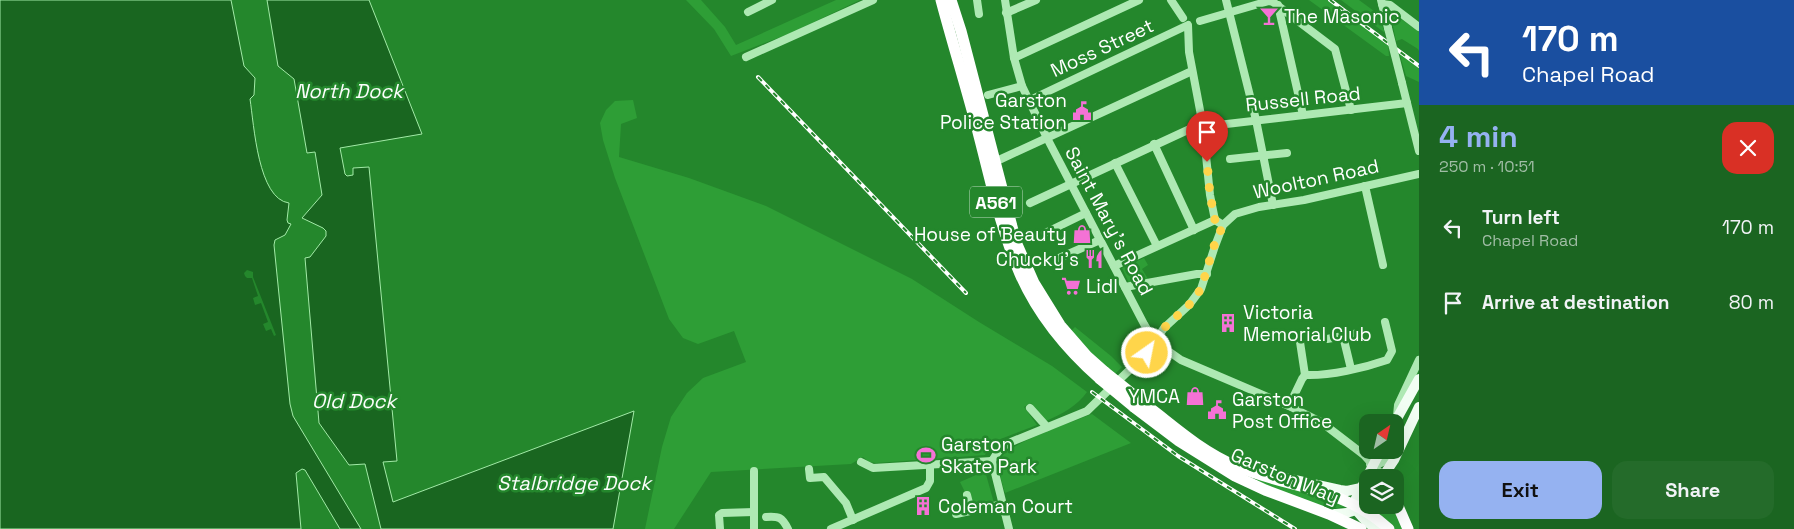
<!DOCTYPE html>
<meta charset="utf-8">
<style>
:root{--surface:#1b6521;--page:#246b2a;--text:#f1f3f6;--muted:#a0bda5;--accent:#95b2f1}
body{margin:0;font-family:"Space Grotesk",sans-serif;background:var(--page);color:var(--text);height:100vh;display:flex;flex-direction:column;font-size:19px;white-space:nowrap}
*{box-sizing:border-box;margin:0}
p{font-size:16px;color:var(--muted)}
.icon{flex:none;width:28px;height:28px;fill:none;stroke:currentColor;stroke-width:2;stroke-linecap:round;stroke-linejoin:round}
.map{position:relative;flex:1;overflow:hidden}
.details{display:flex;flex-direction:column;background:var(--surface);width:375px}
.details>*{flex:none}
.hud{background:#1a4fa0;color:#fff;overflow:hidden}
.needle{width:32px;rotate:34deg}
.controls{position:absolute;left:1359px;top:414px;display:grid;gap:10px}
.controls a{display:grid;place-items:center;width:45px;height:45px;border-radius:10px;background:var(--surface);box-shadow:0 5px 20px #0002;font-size:25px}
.pin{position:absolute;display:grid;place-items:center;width:42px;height:42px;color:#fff;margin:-51px -21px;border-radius:50% 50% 50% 0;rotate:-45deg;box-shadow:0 0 5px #0007}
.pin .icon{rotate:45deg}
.me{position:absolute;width:55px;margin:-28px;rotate:33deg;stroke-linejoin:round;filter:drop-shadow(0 0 4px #0008)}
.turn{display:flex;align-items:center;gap:18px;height:105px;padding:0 20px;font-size:22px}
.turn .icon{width:65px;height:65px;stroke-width:2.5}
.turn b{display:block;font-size:35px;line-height:42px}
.round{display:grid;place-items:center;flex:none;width:52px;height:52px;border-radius:15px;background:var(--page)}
.summary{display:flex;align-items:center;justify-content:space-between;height:85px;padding:0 20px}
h1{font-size:30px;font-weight:700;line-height:38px;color:var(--accent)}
.primary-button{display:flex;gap:10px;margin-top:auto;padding:10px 20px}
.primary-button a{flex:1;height:58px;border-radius:15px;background:var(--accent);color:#111;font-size:20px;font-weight:700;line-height:58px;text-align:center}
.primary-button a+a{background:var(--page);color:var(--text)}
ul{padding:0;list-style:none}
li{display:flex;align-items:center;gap:15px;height:75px;padding:0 20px}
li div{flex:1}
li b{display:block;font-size:19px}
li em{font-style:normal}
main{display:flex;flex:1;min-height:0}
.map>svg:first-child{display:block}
.green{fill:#2e9e36}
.water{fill:#196620;stroke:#a2eaa7}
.pier{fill:#24872c}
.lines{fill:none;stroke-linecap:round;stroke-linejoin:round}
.minor{stroke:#aee9b3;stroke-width:8}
.major{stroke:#f1fef3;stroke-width:10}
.highway{stroke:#fff;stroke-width:11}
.rail-casing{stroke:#fff;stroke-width:4}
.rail{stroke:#24872c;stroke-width:2;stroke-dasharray:5.5;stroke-linecap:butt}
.minor-bridge{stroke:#aee9b3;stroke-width:8}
.highway-bridge{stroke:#fff;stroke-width:11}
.route{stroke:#ffd54a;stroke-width:9;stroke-dasharray:0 16.2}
.labels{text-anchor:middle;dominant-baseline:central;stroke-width:5;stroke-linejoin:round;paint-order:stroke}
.shield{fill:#24872c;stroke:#bddbc0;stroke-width:1}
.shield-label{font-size:18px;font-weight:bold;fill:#fff}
.poi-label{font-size:19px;fill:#fff;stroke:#24872c;text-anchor:start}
.street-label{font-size:19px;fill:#fff;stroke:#24872c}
.water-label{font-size:20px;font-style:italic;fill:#fcfefc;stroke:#24872c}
</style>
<main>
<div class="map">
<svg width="1419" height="529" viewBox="0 0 1419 529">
<rect width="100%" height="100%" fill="#24872c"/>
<g class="green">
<polygon points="686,0 701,0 725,27 736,45 836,0 860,0 791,33 731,56 714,29"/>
<polygon points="1309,0 1328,0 1388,44 1389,56 1386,56"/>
<polygon points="1341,0 1359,0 1378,14 1385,33"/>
<polygon points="1390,11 1419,32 1419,51 1418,49 1402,39 1396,41"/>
<polygon points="1399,52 1419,67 1419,82 1406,76"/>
<path d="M633,100L637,118L621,124L619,157L689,178L766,206L912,279L979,322L1052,366L1087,392C1077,406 1062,414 1046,421L1031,403L1024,407L1037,425L998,440L991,445L985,455L876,463L869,462L863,457L851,464L711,472L674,529H645L662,447L671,417L687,393L703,378L746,362L734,331L698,344L683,338L669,319L615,178L603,140L600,123L606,110L615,101Z"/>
<polygon points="1144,258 1148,265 1142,269 1148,279 1129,283 1122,268"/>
<polygon points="1075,327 1111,356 1122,367 1115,374 1093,355 1071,331"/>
<path d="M1092,414L1131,443L1005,493C1002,482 997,469 1001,458C1007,444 1075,421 1092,414Z"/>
<polygon points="985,471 994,503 976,507 972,502 971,494 965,492 960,482"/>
<polygon points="1257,478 1328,497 1346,506 1338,508 1323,508 1255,483"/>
<polygon points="1368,505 1394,505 1404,529 1395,529 1367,506"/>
</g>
<g class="water">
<path d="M0,0H231L244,66L255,78L254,95L250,99C254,125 258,199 289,203L287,220L288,223L291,224L285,235L275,240L274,245L290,404L293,416L361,529H340L305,470L302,469L296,473L301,529H0Z"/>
<polygon points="267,0 369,0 422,134 340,148 345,174 347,176 353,175 353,168 369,167 397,461 383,462 393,502 634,411 613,529 381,529 365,464 349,465 319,423 305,258 310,257 326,236 326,231 323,228 302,218 322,195 315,152 307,153 294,79 278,66"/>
</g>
<polygon class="pier" points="247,270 253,272 253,277 276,335 274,336 271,329 266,331 263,324 268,322 261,303 255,305 253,298 258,296 252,278 247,278 245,276 244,273"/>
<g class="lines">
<g class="minor">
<polyline points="977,0 979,14"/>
<polyline points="1005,0 1014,58 1022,86 1047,138 1144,324 1154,341 1181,360 1289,406 1321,422 1364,455 1383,476"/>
<polyline points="1171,0 1183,18"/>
<polyline points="1226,0 1256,120 1273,205"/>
<polyline points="1381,0 1388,28"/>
<polyline points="1382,4 1390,5 1419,27"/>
<polyline points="1278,5 1303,115"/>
<polyline points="748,12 772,0"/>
<polyline points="1006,13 1036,0"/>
<polyline points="1200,21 1269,1 1273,2 1335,49 1351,110"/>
<polyline points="746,57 873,0"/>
<polyline points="1014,58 1139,0"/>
<polyline points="1402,83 1419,151"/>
<polyline points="988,95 1022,86"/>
<polyline points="1030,100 1188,25 1189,52 1203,126 1210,195 1215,220 1223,225"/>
<polyline points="1154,144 1194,230"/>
<polyline points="1001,159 1192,71"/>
<polyline points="1230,159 1287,153"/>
<polyline points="1115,163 1157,246"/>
<polyline points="1365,186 1383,265"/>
<polyline points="1030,203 1192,128 1407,103"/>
<polyline points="1045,233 1086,213"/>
<polyline points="1057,259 1100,240"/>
<polyline points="1114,266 1215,220"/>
<polyline points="1125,287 1197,274 1207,274"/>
<polyline points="1343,336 1359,333"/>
<polyline points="1327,339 1343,336 1351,369"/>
<polyline points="1300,342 1305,375"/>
<path d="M1305,375C1330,376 1364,368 1387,360L1392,351L1385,322"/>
<polyline points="1289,406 1302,379 1305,375"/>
<polyline points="1030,408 1047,427"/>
<polyline points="1397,416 1398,405 1419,360"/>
<path d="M992,461C997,452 1001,447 1011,442L1087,411L1147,353L1164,328L1189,305L1201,289L1215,246L1223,225L1235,214L1259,207L1304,200L1419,174"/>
<polyline points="992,461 1009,529"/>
<polyline points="861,462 873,468 992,461"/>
<path d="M1370,464C1382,467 1387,458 1395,450"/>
<polyline points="809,469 810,478 824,477 846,503 853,520"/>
<polyline points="754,471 754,529"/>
<polyline points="967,495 971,511"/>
<polyline points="956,514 1003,504"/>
<path d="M766,517C779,516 782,517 788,529"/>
<polyline points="720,529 719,515 722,513 754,512"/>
<polyline points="831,529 926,488 930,481 930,466"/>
</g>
<g class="major">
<polyline points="1395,422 1419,379"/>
<polyline points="1281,477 1340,490 1347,491 1361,488"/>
<polyline points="1382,478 1394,460 1419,407"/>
<path d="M1329,514C1347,514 1357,513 1368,498"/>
<path d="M1376,529C1367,522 1358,515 1353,504L1381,450"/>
</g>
<g class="highway">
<path d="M941,0C953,45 967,90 979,136C991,182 1001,230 1020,274C1038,315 1066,349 1100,379"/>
<polyline points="951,0 961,31 1016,242 1034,283 1060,325 1087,356 1105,372"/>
<path d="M1140,400C1171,424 1201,452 1238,467C1292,489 1343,487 1389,529"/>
<polyline points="1134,407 1179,441 1235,476 1265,490 1329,514 1361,529"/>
<polyline points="1383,476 1384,478"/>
<polyline points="1395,499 1408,529"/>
</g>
<g class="rail-casing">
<g id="rail">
<polyline points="1330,0 1419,66"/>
<polyline points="758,77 966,293"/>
<polyline points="1092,392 1178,456 1295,529"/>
</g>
</g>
<use href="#rail" class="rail"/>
<polyline class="minor-bridge" points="1388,28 1402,83"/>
<g class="highway-bridge">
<polyline points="1105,372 1140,400"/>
<polyline points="1100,379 1134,407"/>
</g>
</g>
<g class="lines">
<polyline class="route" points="1147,353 1164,328 1189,305 1201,289 1214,246 1223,225 1215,220 1210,195 1207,162"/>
</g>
<defs>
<g id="bar-bare" transform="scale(1.5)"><path d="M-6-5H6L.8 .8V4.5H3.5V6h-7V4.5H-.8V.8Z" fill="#f472d5" stroke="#24872c" stroke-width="2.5" paint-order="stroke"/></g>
<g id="civic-bare" transform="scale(1.5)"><path d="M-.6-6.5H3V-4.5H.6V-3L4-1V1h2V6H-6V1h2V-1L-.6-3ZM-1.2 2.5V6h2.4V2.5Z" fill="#f472d5" stroke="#24872c" stroke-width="2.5" paint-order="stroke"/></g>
<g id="shop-bare" transform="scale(1.5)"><path d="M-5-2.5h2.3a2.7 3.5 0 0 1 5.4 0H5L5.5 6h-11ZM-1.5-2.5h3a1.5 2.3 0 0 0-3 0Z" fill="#f472d5" stroke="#24872c" stroke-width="2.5" paint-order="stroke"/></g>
<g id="restaurant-bare" transform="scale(1.5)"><path d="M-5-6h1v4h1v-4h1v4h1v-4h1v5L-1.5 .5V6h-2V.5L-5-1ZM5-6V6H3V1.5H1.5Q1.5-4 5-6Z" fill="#f472d5" stroke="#24872c" stroke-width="2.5" paint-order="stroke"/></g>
<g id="supermarket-bare" transform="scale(1.5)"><path d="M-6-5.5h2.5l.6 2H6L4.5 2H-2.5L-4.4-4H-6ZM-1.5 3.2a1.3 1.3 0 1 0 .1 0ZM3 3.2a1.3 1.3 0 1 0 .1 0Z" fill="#f472d5" stroke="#24872c" stroke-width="2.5" paint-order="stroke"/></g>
<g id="building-bare" transform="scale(1.5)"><path d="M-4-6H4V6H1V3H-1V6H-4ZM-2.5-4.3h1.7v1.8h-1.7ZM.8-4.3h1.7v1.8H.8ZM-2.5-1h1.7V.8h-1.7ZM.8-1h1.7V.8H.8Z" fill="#f472d5" stroke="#24872c" stroke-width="2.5" paint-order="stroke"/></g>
<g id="stadium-bare" transform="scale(1.5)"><path d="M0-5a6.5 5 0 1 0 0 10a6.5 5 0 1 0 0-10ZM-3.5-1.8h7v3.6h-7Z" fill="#f472d5" stroke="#24872c" stroke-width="2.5" paint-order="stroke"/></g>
</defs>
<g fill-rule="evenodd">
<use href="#bar-bare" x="1269" y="16"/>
<use href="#civic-bare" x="1082" y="111"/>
<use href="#shop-bare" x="1082" y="234"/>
<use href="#restaurant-bare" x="1094" y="259"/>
<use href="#supermarket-bare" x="1071" y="286"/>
<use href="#building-bare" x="1228" y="323"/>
<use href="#shop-bare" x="1195" y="396"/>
<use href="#civic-bare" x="1217" y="410"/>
<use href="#stadium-bare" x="926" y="455"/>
<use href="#building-bare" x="923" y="506"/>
</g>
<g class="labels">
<rect class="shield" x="970" y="186.5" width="52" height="31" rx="4"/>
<g class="shield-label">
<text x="996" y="202">A561</text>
</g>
<g class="poi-label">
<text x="1284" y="16">The Masonic</text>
<text x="1067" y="100" text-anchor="end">Garston<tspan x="1067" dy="22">Police Station</tspan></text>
<text x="1067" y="234" text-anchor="end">House of Beauty</text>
<text x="1079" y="259" text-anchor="end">Chucky's</text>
<text x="1086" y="286">Lidl</text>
<text x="1243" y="312">Victoria<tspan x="1243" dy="22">Memorial Club</tspan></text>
<text x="1180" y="396" text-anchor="end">YMCA</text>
<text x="1232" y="399">Garston<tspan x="1232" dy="22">Post Office</tspan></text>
<text x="941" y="444">Garston<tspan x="941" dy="22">Skate Park</tspan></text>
<text x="938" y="506">Coleman Court</text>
</g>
<g class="street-label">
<text transform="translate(1102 48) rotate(-25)">Moss Street</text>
<text transform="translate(1303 99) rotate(-6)">Russell Road</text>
<text transform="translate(1316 179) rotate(-12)">Woolton Road</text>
<text transform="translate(1109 221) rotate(62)">Saint Mary's Road</text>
<text transform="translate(1285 476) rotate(23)">Garston Way</text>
</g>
<g class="water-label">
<text x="349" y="91">North Dock</text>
<text x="354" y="401">Old Dock</text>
<text x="574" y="483">Stalbridge Dock</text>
</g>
</g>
</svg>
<div class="controls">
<a><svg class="needle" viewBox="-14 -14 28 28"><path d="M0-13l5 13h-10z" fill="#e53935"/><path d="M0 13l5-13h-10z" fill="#a0bda5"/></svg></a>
<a><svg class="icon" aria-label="layers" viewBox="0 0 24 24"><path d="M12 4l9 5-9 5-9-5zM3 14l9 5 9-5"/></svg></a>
</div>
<div class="pin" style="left:1207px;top:162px;background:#d93025"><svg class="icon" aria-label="arrive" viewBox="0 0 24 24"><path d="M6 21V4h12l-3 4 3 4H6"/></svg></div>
<svg class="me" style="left:1147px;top:353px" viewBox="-20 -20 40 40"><circle r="17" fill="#ffd54a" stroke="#fff" stroke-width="3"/><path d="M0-11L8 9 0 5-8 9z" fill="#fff"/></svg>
</div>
<section class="details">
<div class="hud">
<div class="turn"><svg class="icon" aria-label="left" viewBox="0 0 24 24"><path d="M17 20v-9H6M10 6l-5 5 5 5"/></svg><div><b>170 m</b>Chapel Road</div></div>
</div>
<div class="summary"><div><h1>4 min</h1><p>250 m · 10:51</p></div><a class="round" style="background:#d93025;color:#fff"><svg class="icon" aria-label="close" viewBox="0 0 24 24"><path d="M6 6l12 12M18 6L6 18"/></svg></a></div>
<ul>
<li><svg class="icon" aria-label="left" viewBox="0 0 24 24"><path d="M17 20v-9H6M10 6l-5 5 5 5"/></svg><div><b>Turn left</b><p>Chapel Road</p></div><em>170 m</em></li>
<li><svg class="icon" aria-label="arrive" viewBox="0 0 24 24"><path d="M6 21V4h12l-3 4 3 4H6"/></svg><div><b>Arrive at destination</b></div><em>80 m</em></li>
</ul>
<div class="primary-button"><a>Exit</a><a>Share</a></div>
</section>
</main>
